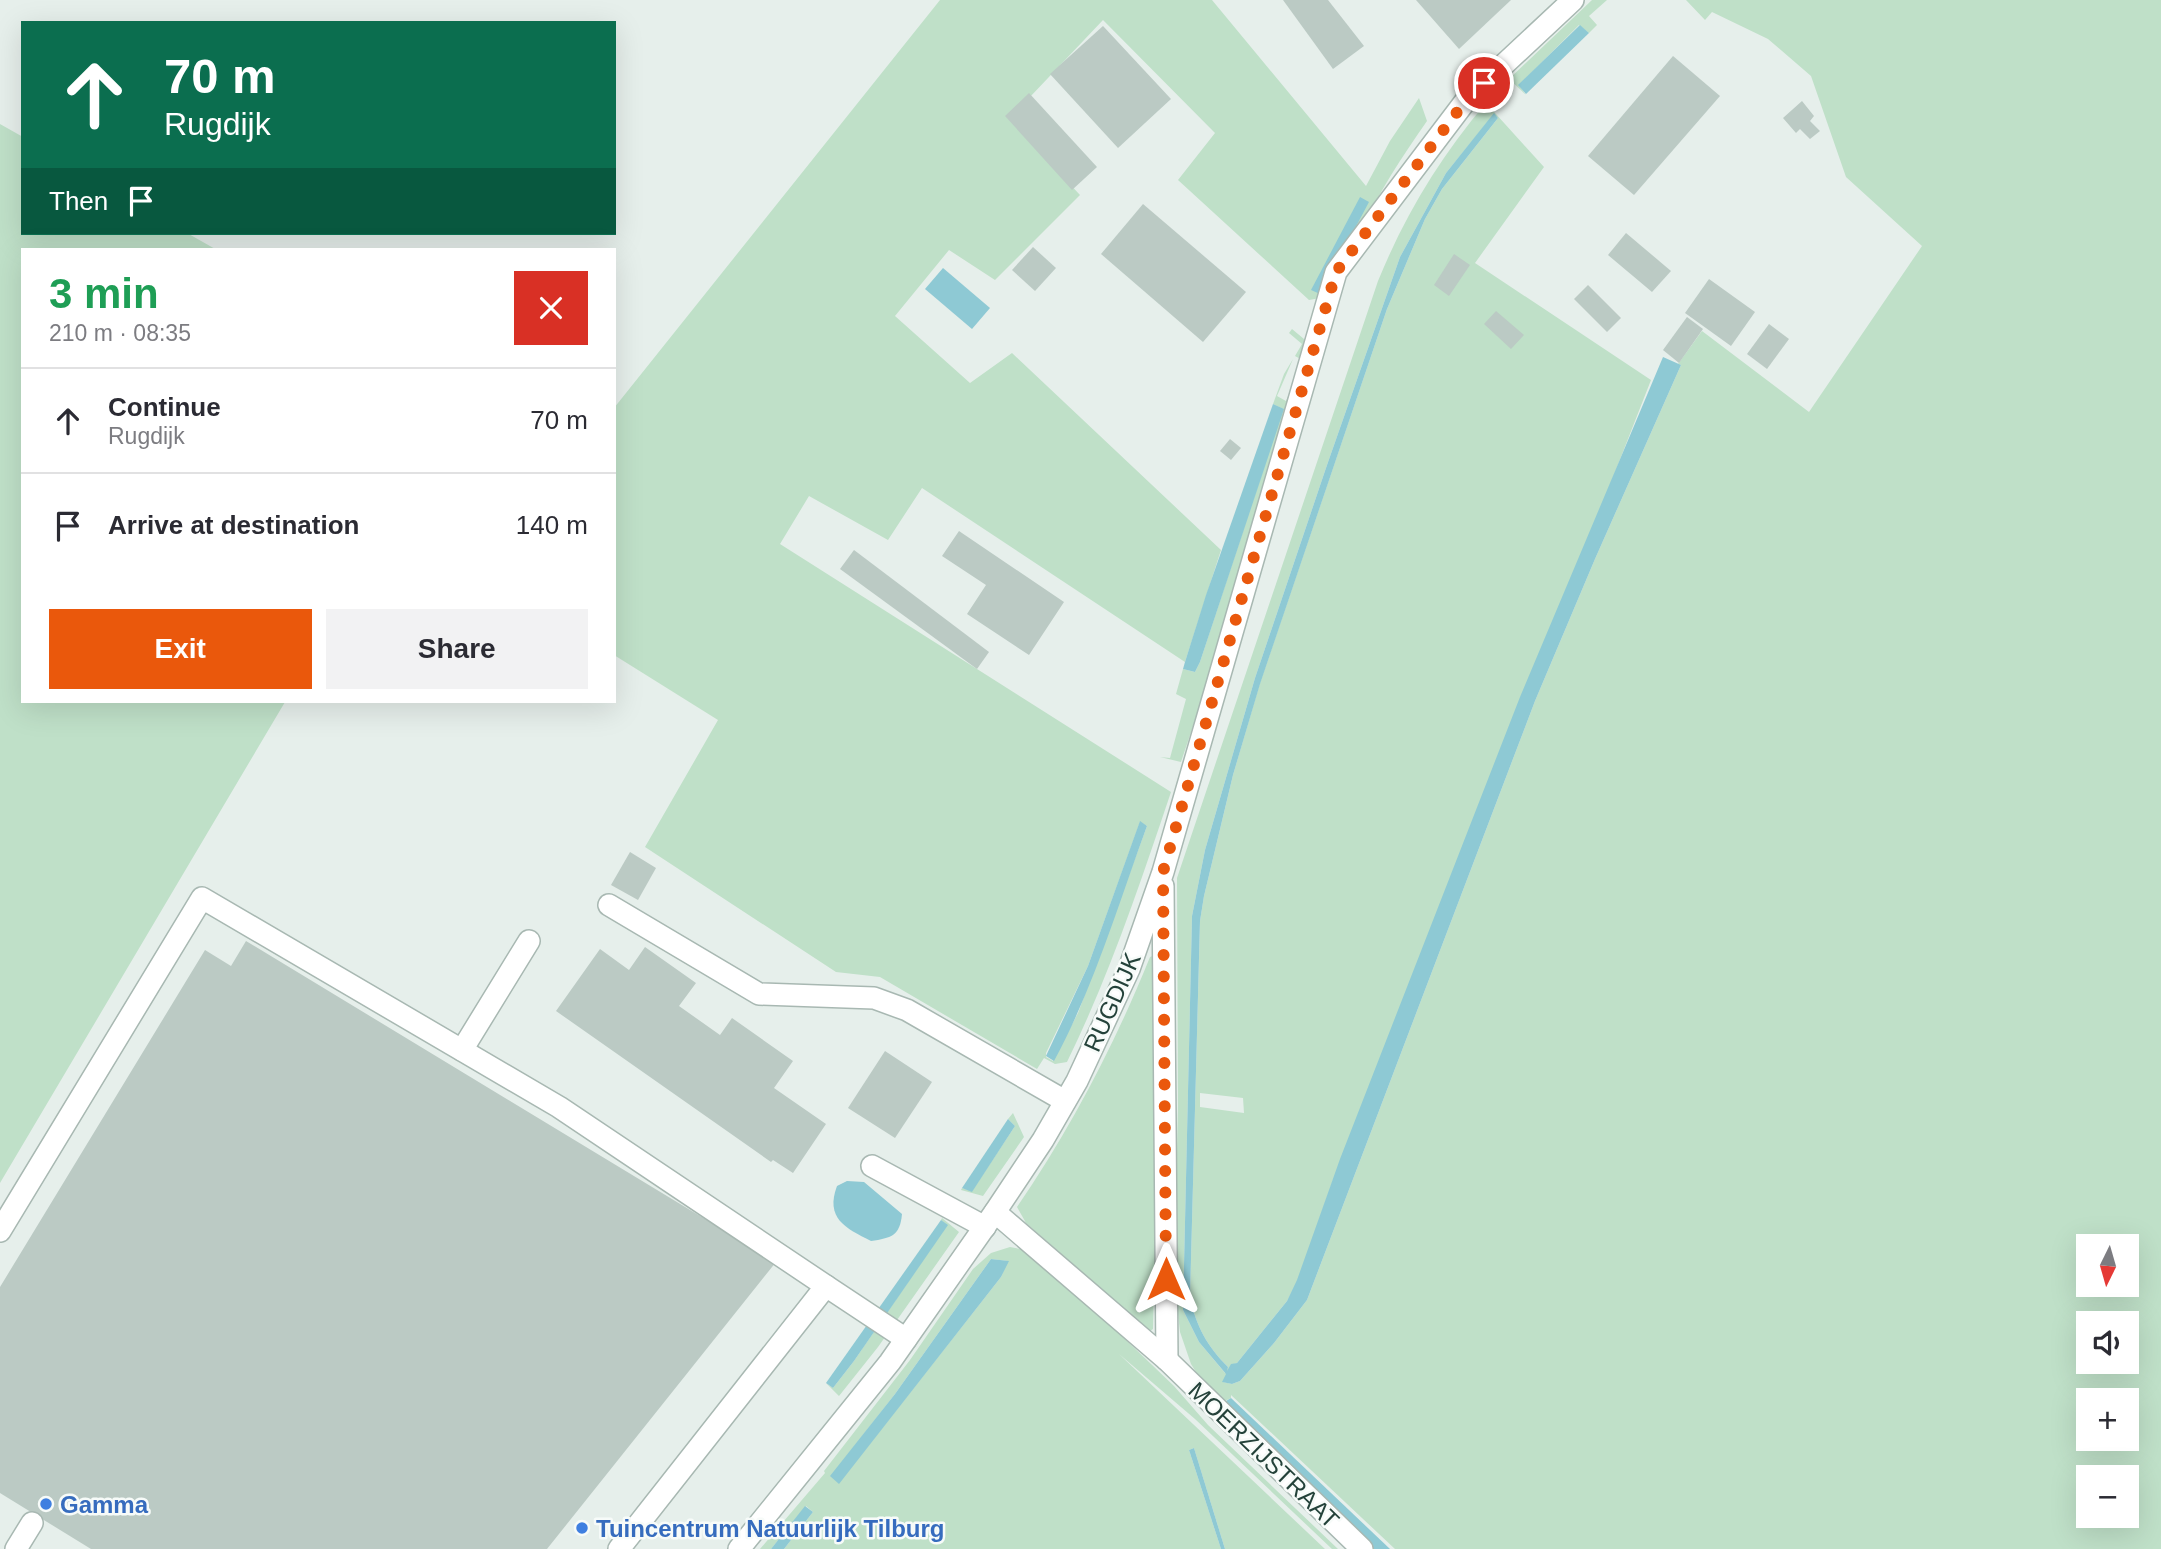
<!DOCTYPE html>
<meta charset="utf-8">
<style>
:root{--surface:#fff;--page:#f2f2f3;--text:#2b2b33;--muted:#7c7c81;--line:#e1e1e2;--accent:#ea580c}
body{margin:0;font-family:Helvetica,sans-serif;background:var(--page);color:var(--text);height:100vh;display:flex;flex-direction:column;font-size:26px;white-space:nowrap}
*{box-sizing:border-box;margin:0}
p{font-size:23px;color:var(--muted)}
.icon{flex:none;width:38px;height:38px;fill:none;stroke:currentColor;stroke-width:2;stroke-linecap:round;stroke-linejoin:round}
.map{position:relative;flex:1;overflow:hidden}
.panel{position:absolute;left:21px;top:248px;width:595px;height:455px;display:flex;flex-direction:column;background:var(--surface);border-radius:0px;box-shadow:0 7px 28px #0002}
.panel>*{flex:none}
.hud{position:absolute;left:21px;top:21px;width:595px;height:214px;border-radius:0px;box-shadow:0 7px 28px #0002;background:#0b6e4f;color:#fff;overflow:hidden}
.needle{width:46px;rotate:185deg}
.controls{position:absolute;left:2076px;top:1234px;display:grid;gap:14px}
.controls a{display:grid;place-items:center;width:63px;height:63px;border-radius:0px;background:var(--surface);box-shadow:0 7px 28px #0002;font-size:35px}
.pin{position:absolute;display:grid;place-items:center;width:60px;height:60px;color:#fff;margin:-30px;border:4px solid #fff;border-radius:50%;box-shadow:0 2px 7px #0007}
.me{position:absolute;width:77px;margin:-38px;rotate:0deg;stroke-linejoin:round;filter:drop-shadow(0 0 5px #0008)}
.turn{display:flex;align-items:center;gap:24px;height:147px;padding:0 28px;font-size:32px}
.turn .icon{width:91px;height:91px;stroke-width:2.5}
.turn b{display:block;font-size:49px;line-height:60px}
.then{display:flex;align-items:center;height:66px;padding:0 28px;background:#0003;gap:14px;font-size:26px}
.round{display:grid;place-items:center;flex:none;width:74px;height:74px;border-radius:0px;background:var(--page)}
.overview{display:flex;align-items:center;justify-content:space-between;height:119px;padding:0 28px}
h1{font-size:42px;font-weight:700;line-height:52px;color:#1e9e55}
.button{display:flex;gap:14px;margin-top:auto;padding:14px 28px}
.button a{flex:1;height:80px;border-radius:0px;background:var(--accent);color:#fff;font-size:28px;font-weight:700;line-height:80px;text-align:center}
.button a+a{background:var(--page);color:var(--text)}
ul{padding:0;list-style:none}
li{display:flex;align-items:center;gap:21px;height:105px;padding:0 28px;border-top:2px solid var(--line)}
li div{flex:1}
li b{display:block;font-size:26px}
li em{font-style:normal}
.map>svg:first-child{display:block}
.green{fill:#bfe0c8;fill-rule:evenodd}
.water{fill:#8ec9d4}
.building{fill:#bbcac4}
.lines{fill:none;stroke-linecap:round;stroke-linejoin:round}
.service-casing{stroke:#a8b8b2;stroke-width:24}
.minor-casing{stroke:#a8b8b2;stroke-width:24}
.service{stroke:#fff;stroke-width:21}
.minor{stroke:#fff;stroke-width:21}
.route{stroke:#ea580c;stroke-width:12;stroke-dasharray:0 21.6}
.shop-dot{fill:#3f7fe0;stroke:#f7fbf9;stroke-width:2.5}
.labels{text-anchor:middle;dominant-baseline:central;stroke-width:5;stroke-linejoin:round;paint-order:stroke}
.street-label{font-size:24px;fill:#24423a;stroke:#f7fbf9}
.shop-label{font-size:24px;font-weight:bold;fill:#366cbe;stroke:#f7fbf9;text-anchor:start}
</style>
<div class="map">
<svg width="2161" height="1549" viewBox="0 0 2161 1549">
<rect width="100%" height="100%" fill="#e6efeb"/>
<g class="green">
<path d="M940,0H1212L1366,186L1390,141L1419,98L1427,121C1402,157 1377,194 1360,234C1352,254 1344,275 1337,295L1309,300L1178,180L1215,133L1103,20L1009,119L1080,195L995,280L949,250L895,316L970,383L1012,353L1221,550L1185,662L922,488L888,540L809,496L780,544L1171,792C1140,884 1110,974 1067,1062L1055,1064L1044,1058L1037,1069L880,977L836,972L645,847L718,720L614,655V408ZM1140,822L1147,826L1078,1013L1053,1061L1046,1057V1053L1088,966Z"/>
<polygon points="1592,0 1607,0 1589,16 1597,25 1589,33 1579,25 1519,85 1526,95 1509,79"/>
<path d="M1686,0H2161V1549H1395L1231,1395V1398L1221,1403L1285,1467L1374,1549H1371L1209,1393L1191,1364L1180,1332L1174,1277L1178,1106L1177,878L1378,281C1405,215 1440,157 1486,103L1544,167L1475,263L1651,380L1338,1182L1333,1180L1298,1280L1287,1301L1237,1363L1231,1365L1223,1382L1232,1384L1240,1381L1274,1343L1307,1300L1535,701L1595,559L1681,365L1678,364L1702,331L1809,412L1922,246L1846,177L1811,76L1768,39L1712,12L1705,20ZM1494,114L1498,118L1442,189L1425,219L1387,309L1260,683L1233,775L1204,896L1200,921L1190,1297C1196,1326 1207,1346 1228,1367L1225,1373L1199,1342L1183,1310L1192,916L1205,850L1255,678L1327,465L1400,257L1446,173ZM1200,1093L1243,1098L1244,1113L1200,1107ZM2088,1246H2126V1284H2088ZM2088,1323H2126V1362H2088ZM2088,1400H2126V1438H2088ZM2088,1477H2126V1516H2088Z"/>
<polygon points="0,124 23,137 23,233 187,233 217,250 23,250 23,702 285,702 0,1183"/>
<polygon points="1292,329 1304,339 1314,364 1181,762 1160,757 1170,758 1186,699 1176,694 1183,669 1195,672 1200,662 1283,409 1273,404 1284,374 1293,359 1277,396 1286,401 1304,361 1295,356 1302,344 1289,333"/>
<path d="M1155,955L1157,1189L1153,1329L1150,1331L1026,1223L1017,1207C1071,1128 1114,1046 1150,957Z"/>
<polygon points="1013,1113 1024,1137 983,1196 961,1190 962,1188 972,1191 1015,1126 1008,1119"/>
<polygon points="942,1218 959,1232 878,1347 839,1396 826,1383 833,1388 854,1361 947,1225 941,1220"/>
<path d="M1010,1247L1026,1250L1056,1273L1174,1386L1208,1425L1338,1549H1332L1195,1419L1119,1354L1325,1549H1225L1194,1448L1189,1450L1221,1549H784L813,1512L806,1506L771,1549H760L825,1473L824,1471L910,1360L973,1269L991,1253ZM991,1259L1008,1261L1001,1277L839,1483L831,1476L895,1394Z"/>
</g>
<g class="water">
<polygon points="1580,25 1589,33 1526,94 1518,85"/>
<path d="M1494,113L1498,118L1442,189L1425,219L1387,309L1260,684L1233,775L1204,896L1200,921L1190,1297C1196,1326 1207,1346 1228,1367L1227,1371L1231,1364L1237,1363L1287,1301L1297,1280L1340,1159L1520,697L1663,357L1681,365L1595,559L1535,701L1307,1300L1274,1343L1240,1381L1232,1384L1222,1382L1226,1374L1199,1342L1183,1310L1192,916L1205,850L1255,678L1327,465L1400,257L1446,173Z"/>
<polygon points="1360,197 1369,202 1320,294 1311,290"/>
<polygon points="943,268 990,308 972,329 925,289"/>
<polygon points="1273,404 1284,409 1200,662 1195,672 1183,669 1185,662 1206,595"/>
<path d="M1140,821L1147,826C1118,905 1094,987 1054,1061L1046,1056L1088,966Z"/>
<polygon points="1008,1119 1015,1126 972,1192 962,1188"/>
<path d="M847,1181L864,1182L902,1214C900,1236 891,1238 871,1241C845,1228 825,1218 837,1186Z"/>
<polygon points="941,1220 948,1225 854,1361 833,1388 826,1383"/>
<polygon points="991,1259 1009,1261 1001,1277 839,1484 830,1476 895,1394"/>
<polygon points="1231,1398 1390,1549 1374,1549 1221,1404"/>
<polygon points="1194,1448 1225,1549 1221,1549 1189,1450"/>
<polygon points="805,1506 813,1512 784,1549 771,1549"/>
</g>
<g class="building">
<polygon points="1283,0 1328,0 1364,46 1333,69"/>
<polygon points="1416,0 1511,0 1459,49"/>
<polygon points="1103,26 1171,99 1118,148 1050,74"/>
<polygon points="1673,56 1720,96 1634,195 1588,156"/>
<polygon points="1029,93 1097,167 1072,190 1005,116"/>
<polygon points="1802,101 1814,116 1810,121 1820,131 1810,139 1800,129 1796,133 1783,118"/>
<polygon points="1143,204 1246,292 1203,342 1101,254"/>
<polygon points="1626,233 1671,271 1652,292 1608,255"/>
<polygon points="1033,247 1056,268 1035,291 1012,270"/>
<polygon points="1454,254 1470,265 1449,296 1434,285"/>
<polygon points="1709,279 1755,312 1731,346 1685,313"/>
<polygon points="1588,285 1621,318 1607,332 1574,299"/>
<polygon points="1496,311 1524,335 1511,349 1484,324"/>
<polygon points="1687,317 1703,329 1679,363 1663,350"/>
<polygon points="1769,324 1789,339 1767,369 1747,354"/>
<polygon points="1230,439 1241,448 1231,460 1220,451"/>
<polygon points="959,531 1064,602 1029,655 967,614 986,585 942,556"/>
<polygon points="854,550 989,652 977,669 840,569"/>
<polygon points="630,852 656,868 638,900 611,885"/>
<polygon points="246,941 776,1262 547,1549 91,1549 0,1493 0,1287 205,950 231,966"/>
<polygon points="645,947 696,983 679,1006 720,1035 732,1018 793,1061 774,1088 826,1124 793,1173 773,1160 771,1162 556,1011 600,949 629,970"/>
<polygon points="885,1051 932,1082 895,1138 848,1108"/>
</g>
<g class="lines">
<g class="service-casing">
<g id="service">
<polyline points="609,905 759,994 874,998 907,1010 1065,1101"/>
<polyline points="462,1050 529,941"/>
<polyline points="872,1166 985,1227"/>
<polyline points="0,1231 202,898 559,1107 826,1286"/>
<polyline points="16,1549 32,1523"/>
<polyline points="619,1549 826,1286 906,1339"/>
</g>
</g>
<g class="minor-casing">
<g id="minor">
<polyline points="1163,886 1167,1360"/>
<polyline points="995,1212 1167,1360 1362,1549"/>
<polyline points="739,1549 890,1362 995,1212 1043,1140 1077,1081 1129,969 1163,872 1336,272 1467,99 1573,0"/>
</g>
</g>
<use href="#service" class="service"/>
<use href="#minor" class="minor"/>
</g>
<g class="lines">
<polyline class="route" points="1166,1279 1163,872 1336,272 1467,99 1484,83"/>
</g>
<g class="shop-dot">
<circle cx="46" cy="1504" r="7"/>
<circle cx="582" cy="1528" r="7"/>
</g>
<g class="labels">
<g class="street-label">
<text transform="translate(1112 1002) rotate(-66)">RUGDIJK</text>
<text transform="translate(1264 1455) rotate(44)">MOERZIJSTRAAT</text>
</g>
<g class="shop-label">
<text x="60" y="1504">Gamma</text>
<text x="596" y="1528">Tuincentrum Natuurlijk Tilburg</text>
</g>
</g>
</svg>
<div class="controls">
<a><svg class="needle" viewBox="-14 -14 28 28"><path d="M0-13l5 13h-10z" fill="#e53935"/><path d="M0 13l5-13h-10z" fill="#7c7c81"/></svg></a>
<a><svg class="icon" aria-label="sound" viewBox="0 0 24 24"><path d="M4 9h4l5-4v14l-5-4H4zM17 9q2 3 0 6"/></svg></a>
<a>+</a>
<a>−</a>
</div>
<div class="pin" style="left:1484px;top:83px;background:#d93025"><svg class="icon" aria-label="arrive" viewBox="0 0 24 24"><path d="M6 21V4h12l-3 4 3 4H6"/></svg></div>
<svg class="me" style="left:1166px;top:1279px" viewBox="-20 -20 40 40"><path d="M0-17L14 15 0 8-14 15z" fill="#ea580c" stroke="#fff" stroke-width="4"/></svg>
<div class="hud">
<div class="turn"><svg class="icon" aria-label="ahead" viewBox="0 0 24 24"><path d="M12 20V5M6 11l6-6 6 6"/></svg><div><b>70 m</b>Rugdijk</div></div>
<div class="then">Then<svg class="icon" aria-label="arrive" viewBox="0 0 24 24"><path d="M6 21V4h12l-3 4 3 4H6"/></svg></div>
</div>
<section class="panel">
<div class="overview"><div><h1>3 min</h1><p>210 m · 08:35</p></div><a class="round" style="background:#d93025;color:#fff"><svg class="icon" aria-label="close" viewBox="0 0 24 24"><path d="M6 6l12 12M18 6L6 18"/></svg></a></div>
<ul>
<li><svg class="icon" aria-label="ahead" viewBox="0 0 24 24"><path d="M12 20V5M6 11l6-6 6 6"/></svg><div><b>Continue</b><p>Rugdijk</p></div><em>70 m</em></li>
<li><svg class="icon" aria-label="arrive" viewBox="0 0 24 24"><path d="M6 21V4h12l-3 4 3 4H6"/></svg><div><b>Arrive at destination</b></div><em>140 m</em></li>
</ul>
<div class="button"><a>Exit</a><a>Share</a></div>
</section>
</div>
